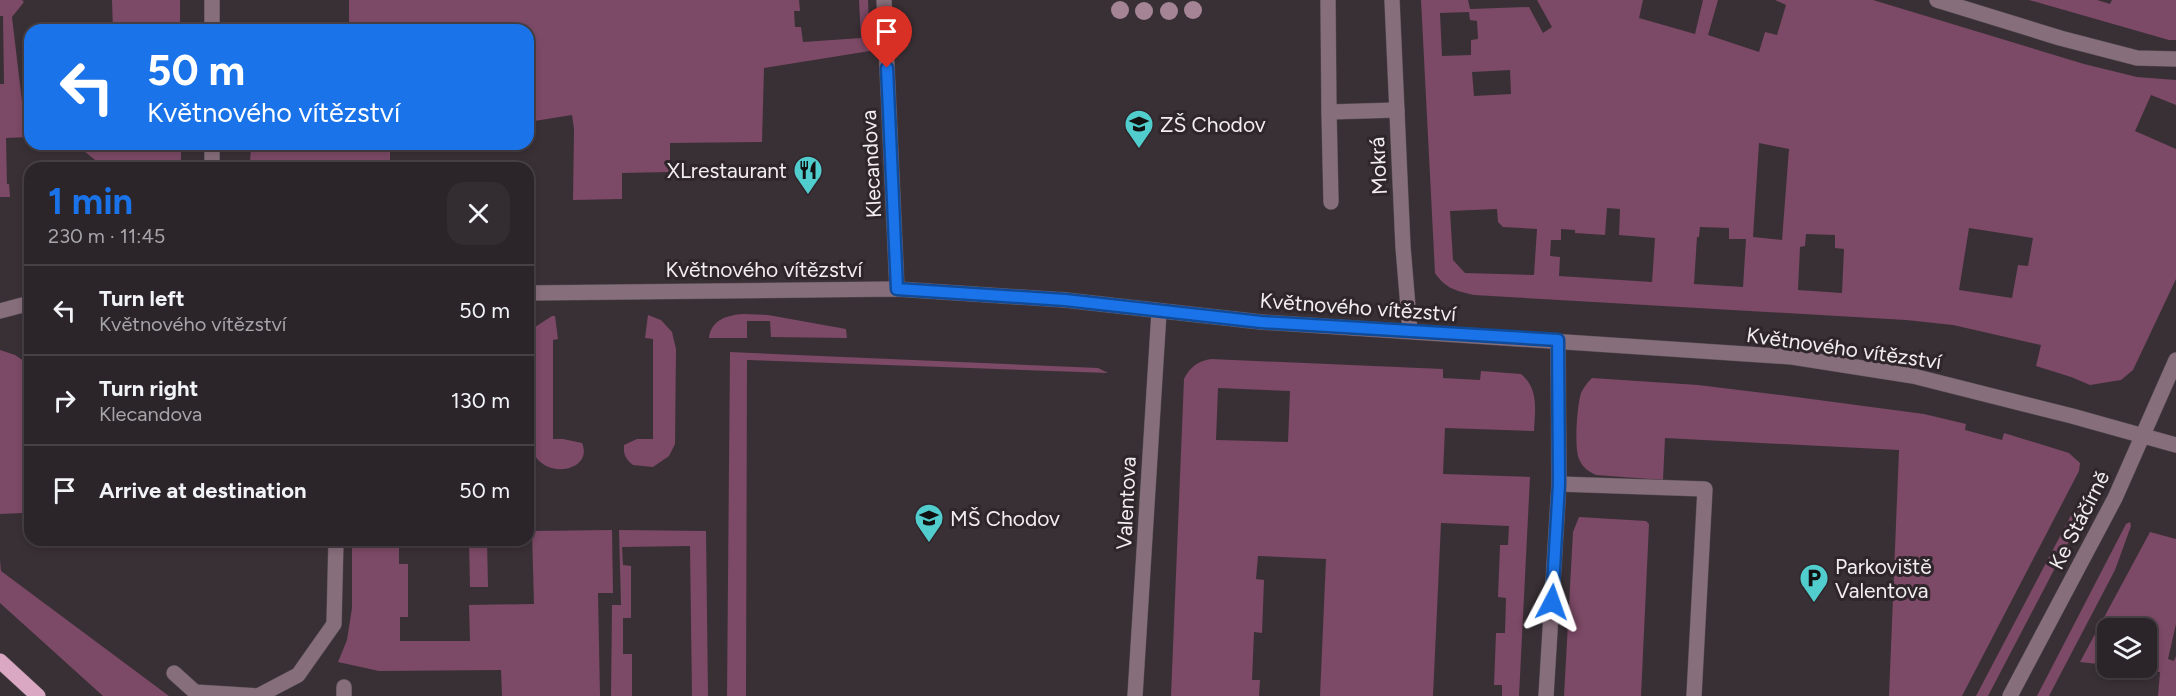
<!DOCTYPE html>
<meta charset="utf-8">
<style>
:root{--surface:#2b2428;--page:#332c30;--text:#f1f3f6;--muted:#a6a4a8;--line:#474145;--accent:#1a73e8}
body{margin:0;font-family:Figtree,sans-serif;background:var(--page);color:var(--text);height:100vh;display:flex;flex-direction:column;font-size:22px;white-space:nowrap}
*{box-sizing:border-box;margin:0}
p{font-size:20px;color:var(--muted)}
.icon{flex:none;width:33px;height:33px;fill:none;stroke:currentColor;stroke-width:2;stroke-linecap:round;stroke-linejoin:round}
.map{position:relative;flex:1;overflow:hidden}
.sheet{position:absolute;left:24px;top:162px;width:510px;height:384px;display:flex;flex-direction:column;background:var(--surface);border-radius:18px;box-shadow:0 3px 9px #0003,0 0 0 2px var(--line)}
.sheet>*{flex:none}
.guide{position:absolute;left:24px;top:24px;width:510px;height:126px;border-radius:18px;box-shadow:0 3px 9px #0003,0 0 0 2px var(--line);background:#1a73e8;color:#fff;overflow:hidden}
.buttons{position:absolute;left:2097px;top:618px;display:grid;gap:12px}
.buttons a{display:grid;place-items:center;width:60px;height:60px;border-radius:12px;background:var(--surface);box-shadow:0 3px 9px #0003,0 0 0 2px var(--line);font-size:30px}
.pin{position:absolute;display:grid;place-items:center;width:51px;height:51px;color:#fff;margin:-62px -26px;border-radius:50% 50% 50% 0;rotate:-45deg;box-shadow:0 0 6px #0007}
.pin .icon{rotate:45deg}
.me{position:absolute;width:66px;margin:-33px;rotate:4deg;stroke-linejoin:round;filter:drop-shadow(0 0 4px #0008)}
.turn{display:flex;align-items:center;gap:21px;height:126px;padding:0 24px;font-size:27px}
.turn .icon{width:78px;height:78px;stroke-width:2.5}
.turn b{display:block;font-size:42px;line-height:51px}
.round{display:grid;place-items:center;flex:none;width:63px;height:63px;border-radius:18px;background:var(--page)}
.overview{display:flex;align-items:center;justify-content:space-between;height:102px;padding:0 24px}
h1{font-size:36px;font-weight:700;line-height:45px;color:var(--accent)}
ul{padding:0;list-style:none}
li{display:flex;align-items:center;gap:18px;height:90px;padding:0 24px;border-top:2px solid var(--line)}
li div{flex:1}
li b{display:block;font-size:22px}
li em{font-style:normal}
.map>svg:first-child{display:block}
.green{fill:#7c4966;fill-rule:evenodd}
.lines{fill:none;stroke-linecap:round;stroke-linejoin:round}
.minor-casing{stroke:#574e53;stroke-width:16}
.major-casing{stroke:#574e53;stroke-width:16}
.minor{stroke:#876e7b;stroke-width:15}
.major{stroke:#dba8c3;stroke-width:15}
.tree{fill:#a48495}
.route-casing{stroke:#114b97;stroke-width:15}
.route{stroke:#1a73e8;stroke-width:10}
.labels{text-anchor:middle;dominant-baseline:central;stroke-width:6;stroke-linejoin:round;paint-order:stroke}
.poi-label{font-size:21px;fill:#f2edef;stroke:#2f262b;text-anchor:start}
.street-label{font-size:21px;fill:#f2edef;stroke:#2f262b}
</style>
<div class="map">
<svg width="2176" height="696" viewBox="0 0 2176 696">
<rect width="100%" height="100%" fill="#393035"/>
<g class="green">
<polygon points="0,0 22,0 24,2 12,17 23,110 30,115 30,137 6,138 7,184 9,184 10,197 0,197 0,84 4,84 3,16 0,16"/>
<polygon points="112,0 180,0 180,30 113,30"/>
<polygon points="349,0 799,0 800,11 794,11 795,27 801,27 803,42 861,38 859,0 868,0 870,51 764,68 762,142 670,143 670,170 668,172 622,173 622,199 573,200 574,129 572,115 528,122 528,30 395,30 394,25 349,26"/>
<path d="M1421,0H1468L1470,9L1529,7L1543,33L1552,27L1537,0H1643L1639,18L1695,34L1703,0H1718L1708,35L1759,52L1765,32L1777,35L1786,5L1775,0H1873L2084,64L2137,77L2176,80V105L2151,95L2135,131L2176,149V279L2133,370L2121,380L2090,385L2071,377L2036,366L2041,345L1953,325L1906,320L1474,295C1456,291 1445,288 1435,273ZM1469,12L1470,20L1477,21L1478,39L1471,40V55L1442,56L1440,13ZM1510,70L1511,94L1474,96L1472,72ZM1759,143L1789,149L1782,240L1753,237ZM1607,208L1620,209L1619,235L1655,238L1652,282L1559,276L1560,257L1550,256L1551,240H1561V229L1575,230V233L1605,235ZM1497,209L1498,222L1503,227L1537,229L1534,275L1465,273L1453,260L1450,211ZM1700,227L1729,228V239H1746L1743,287L1694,284L1697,237H1699ZM1969,228L2033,238L2028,266L2018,265L2012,298L1959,290ZM1806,234L1835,235V248L1844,249L1842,293L1798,290L1800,247L1805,246Z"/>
<polygon points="2029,0 2097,0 2110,4 2112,0 2176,0 2176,40 2169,40"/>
<polygon points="83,144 181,144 181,168 105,168 84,151"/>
<polygon points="276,144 390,144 390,168 269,168 269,161 250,161 251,148"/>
<path d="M743,314L768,315L846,329L847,338L771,337L770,321H747V338H709C711,320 727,315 743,314Z"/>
<path d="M648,315L661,320L672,332L676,349L675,444L669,456L653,467L633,465C626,460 623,454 624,445L637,439H653V339L645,338Z"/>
<path d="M552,316H555L558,339L553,340V439H563L582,443C595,473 536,483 530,442L529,339L535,327Z"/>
<polygon points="0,350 15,355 30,365 30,483 22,484 23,513 0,514"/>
<polygon points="730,352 1098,368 1108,373 747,360 746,696 727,696"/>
<path d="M1211,359L1443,369V378L1480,380L1481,371L1521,374C1539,389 1535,410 1534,431L1445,428L1443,474L1530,477L1519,696H1502V685H1494L1496,633H1505L1506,598L1498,597L1500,545H1508L1509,526L1441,523L1433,696H1320L1326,559L1258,556L1256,579L1264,580L1262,633L1254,632L1252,680H1260L1259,696H1171L1184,379C1190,367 1198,361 1211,359ZM1218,388L1290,391L1288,442L1216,440Z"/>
<path d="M1592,378L1698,385L1781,395L1924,414L1966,424L1965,430L2002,440L2004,433L2069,453L2080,463L2079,471L1962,696H1889L1899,450L1665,438L1663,480L1596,475C1589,472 1582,467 1579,459C1574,447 1577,406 1581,393C1584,387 1587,383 1592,378Z"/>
<polygon points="2081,501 2090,501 1988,696 1976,696 2077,504"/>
<polygon points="1579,517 1646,521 1649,524 1641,696 1564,696 1573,532"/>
<polygon points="2130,522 2131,526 2115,570 2049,696 2037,696 2126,524"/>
<polygon points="612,530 613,593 598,593 600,696 502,696 501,670 379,671 338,662 347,640 352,608 352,540 399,540 399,564 408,564 408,617 400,617 400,641 470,641 469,605 534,604 532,531"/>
<polygon points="619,530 706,531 708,696 692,696 690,546 622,547 623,565 631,566 631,618 623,618 623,654 632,654 632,696 611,696 612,605 621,605"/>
<polygon points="2150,532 2176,539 2176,624 2168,659 2174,661 2176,656 2176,696 2158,696 2160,672 2127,668 2146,668 2146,628 2108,628 2107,665 2080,662"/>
<polygon points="469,540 487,540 488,587 470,587"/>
<polygon points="0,560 1,571 169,696 103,696 0,603"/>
</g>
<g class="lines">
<g class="minor-casing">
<g id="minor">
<polyline points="884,0 897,289"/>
<polyline points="1328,0 1329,112 1397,110"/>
<polyline points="1392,0 1403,247 1410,331"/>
<polyline points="1937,0 2060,38 2137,58 2176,59"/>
<polyline points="212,30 212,0"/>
<polyline points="1329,112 1331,202"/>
<polyline points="212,168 212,144"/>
<polyline points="528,293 897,289 1065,300 1261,322 1792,357 1913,376 2072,416 2176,445"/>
<polyline points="0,311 30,303"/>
<polyline points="1559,484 1705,489 1694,696"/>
<polyline points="174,673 195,692 258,696 298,675 334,624 336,540"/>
<polyline points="344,696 344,687"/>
<polyline points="1135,696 1159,312"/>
<polyline points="1546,696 1559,484 1558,341"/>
<polyline points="2010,696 2115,498 2176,360"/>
</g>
</g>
<g class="major-casing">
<polyline id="major" points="0,661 38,696"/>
</g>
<use href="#minor" class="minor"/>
<use href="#major" class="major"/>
</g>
<g class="tree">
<circle cx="1120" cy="10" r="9"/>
<circle cx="1193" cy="10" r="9"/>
<circle cx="1144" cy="11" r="9"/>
<circle cx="1169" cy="11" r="9"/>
</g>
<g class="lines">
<g class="route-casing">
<polyline id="route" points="887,68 897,289 1065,300 1261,322 1558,340 1559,484 1552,602"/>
</g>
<use href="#route" class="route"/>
</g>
<defs>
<g id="school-pin" transform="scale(1.5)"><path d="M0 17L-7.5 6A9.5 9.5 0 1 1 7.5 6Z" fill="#52cdcd" stroke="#2f262b"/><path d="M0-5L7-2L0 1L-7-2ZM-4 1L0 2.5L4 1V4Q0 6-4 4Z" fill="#111"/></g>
<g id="restaurant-pin" transform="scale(1.5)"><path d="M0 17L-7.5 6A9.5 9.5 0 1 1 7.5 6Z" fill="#52cdcd" stroke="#2f262b"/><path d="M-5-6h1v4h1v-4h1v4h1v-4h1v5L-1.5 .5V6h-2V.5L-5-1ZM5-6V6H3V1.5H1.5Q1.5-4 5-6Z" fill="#111"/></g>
<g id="parking-pin" transform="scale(1.5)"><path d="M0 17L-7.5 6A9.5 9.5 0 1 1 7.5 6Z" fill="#52cdcd" stroke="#2f262b"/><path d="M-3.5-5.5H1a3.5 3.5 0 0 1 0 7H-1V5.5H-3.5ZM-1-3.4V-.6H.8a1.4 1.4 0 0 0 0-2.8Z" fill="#111"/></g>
</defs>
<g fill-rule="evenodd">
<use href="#school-pin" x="1139" y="124"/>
<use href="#restaurant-pin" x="808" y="170"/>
<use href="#school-pin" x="929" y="518"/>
<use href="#parking-pin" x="1814" y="578"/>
</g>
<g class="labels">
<g class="poi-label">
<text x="1160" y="124">ZŠ Chodov</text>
<text x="787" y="170" text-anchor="end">XLrestaurant</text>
<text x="950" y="518">MŠ Chodov</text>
<text x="1835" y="566">Parkoviště<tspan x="1835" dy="24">Valentova</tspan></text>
</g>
<g class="street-label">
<text transform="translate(871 164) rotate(-93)">Klecandova</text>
<text transform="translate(1378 166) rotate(-93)">Mokrá</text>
<text x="764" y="269">Květnového vítězství</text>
<text transform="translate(1358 307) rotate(4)">Květnového vítězství</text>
<text transform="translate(1844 348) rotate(8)">Květnového vítězství</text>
<text transform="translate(1126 503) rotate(-87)">Valentova</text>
<text transform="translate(2079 520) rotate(-63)">Ke Stáčírně</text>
</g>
</g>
</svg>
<div class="buttons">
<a><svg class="icon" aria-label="layers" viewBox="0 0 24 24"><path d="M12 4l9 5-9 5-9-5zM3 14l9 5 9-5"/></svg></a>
</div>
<div class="pin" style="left:887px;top:68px;background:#d93025"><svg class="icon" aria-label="arrive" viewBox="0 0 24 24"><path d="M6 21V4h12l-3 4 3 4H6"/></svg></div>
<svg class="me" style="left:1552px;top:602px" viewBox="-20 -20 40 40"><path d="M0-17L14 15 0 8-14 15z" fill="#1a73e8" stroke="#fff" stroke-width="4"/></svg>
<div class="guide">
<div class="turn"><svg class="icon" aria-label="left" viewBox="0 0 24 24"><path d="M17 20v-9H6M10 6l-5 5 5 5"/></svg><div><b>50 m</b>Květnového vítězství</div></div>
</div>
<section class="sheet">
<div class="overview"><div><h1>1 min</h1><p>230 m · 11:45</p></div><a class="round"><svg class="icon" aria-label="close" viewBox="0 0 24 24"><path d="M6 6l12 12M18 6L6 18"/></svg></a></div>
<ul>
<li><svg class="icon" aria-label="left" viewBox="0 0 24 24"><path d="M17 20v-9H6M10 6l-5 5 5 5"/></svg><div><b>Turn left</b><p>Květnového vítězství</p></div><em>50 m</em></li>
<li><svg class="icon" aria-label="right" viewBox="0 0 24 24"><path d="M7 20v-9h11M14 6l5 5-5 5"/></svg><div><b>Turn right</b><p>Klecandova</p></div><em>130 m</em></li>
<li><svg class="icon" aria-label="arrive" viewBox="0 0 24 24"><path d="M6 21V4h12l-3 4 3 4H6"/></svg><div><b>Arrive at destination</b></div><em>50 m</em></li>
</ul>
</section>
</div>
